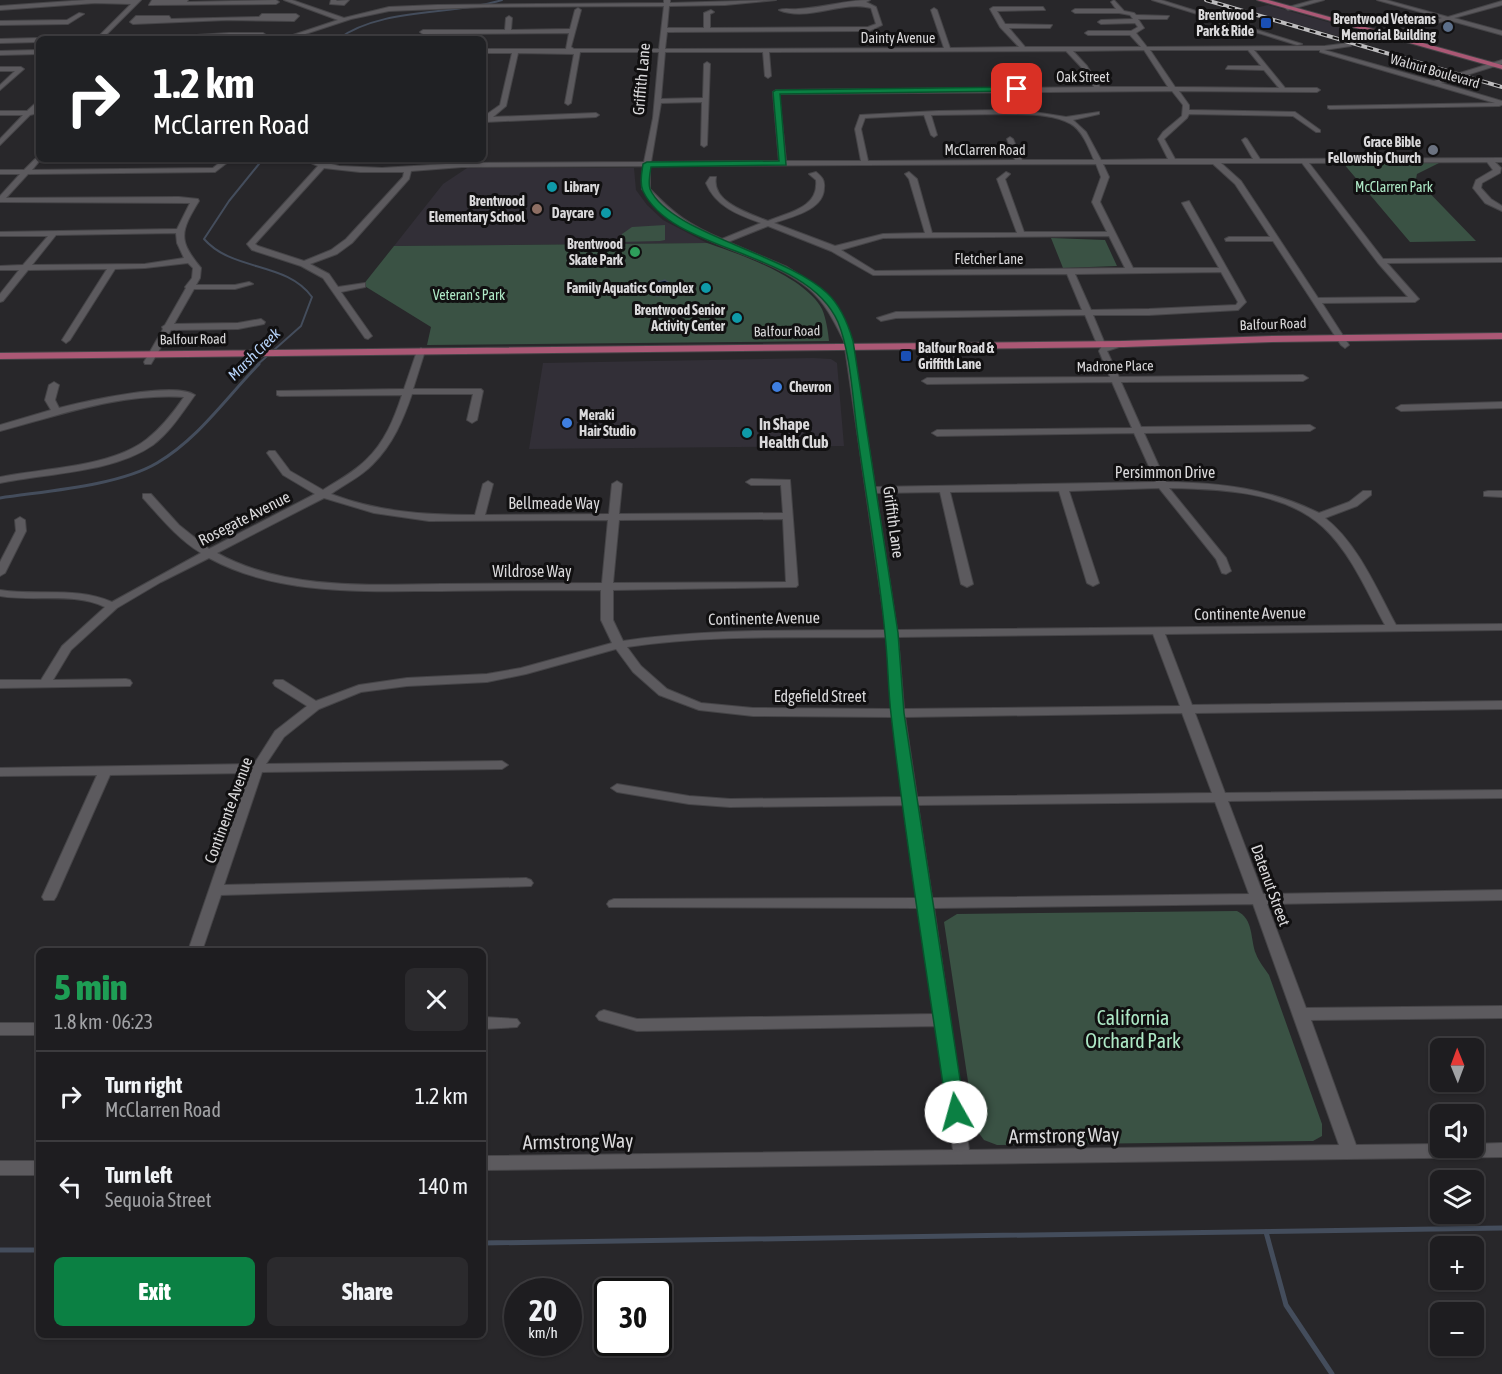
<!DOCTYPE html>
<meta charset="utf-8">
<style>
:root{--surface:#1e1d20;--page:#2b2a2d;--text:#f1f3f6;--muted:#a1a2a5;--line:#3c3b3e;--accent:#0b8043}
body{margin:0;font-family:"Asap Condensed",sans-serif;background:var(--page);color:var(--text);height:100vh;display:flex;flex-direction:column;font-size:22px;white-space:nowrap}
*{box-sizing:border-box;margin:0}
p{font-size:20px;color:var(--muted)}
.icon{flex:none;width:33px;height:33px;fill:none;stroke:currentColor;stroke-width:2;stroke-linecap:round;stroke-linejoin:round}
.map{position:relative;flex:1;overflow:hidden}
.sheet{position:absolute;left:36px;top:948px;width:450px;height:390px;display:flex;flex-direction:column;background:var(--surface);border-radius:9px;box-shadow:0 2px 4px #0004,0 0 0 2px var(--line)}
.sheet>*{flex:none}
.guide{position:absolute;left:36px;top:36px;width:450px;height:126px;border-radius:9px;box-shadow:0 2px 4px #0004,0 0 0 2px var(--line);background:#202124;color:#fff;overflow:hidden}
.needle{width:39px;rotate:359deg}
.tools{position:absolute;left:1430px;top:1038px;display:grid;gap:12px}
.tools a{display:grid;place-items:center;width:54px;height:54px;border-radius:9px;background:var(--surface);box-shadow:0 2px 4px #0004,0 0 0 2px var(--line);font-size:30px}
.speed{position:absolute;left:504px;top:1278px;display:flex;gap:12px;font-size:30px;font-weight:700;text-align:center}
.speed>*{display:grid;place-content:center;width:78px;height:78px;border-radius:50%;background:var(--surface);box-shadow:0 2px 4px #0004,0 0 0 2px var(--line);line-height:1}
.speed small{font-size:15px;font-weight:400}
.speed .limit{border:3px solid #111;border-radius:9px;background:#fff;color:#111}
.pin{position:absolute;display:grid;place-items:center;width:51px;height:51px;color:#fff;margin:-26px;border-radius:12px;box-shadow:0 3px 9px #0006}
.me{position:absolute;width:66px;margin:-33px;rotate:353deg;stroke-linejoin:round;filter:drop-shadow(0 0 4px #0008)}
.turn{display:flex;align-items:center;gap:21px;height:126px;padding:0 18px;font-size:27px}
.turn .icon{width:78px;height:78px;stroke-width:2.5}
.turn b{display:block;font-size:42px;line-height:51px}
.round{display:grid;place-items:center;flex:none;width:63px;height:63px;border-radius:9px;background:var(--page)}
.headline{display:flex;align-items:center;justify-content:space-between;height:102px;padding:0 18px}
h1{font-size:36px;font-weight:800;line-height:45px;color:#1e9e55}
.cta{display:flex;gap:12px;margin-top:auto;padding:12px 18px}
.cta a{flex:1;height:69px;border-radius:9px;background:var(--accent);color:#fff;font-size:24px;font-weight:800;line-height:69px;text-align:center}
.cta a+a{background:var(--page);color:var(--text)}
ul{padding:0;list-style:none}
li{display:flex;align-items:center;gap:18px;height:90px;padding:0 18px;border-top:2px solid var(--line)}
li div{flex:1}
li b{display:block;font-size:22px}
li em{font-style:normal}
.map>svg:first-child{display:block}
.built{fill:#322f37}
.green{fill:#3a5244}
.water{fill:#031125;stroke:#444d5c;stroke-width:1.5}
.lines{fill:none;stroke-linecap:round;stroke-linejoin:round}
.stream-far2{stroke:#444d5c;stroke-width:2}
.stream-far1{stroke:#444d5c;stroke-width:3}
.stream{stroke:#444d5c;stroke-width:5}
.minor-casing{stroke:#454447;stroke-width:2}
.major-casing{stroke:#454447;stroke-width:2}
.minor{fill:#5c5a5e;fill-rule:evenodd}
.major{fill:#ab5875;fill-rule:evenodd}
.rail-casing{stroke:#bdbcbe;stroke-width:4}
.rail{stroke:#111011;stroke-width:2;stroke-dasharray:6;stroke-linecap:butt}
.route{fill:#0b8043;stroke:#07532c;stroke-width:1.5}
.transit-dot{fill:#1a4fb4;stroke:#111011;stroke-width:2}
.service-dot{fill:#5c6f8a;stroke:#111011;stroke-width:2}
.worship-dot{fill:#6b7280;stroke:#111011;stroke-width:2}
.culture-dot{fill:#0f9aa8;stroke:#111011;stroke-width:2}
.education-dot{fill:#8d6e63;stroke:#111011;stroke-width:2}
.leisure-dot{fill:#2e9e5b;stroke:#111011;stroke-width:2}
.shop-dot{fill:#3f7fe0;stroke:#111011;stroke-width:2}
.labels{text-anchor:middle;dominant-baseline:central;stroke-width:6;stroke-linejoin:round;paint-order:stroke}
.far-poi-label{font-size:14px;font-weight:bold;fill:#dad9db;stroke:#111011;text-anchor:end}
.far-street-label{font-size:14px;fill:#dad9db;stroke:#111011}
.far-park-label{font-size:14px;fill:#aee9c6;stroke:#111011}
.far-water-label{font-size:15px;font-style:italic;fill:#b7d4fa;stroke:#111011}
.street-label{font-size:16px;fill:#dad9db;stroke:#111011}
.poi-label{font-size:16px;font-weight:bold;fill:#dad9db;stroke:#111011;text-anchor:start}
.near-park-label{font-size:20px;fill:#aee9c6;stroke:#111011}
.near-street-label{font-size:20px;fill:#dad9db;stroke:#111011}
</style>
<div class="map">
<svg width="1502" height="1374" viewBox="0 0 1502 1374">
<rect width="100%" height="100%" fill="#28272a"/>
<g class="built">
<polygon points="1268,5 1370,34 1371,35 1356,41 1246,10"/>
<polygon points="467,168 634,168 636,190 647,205 663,220 707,243 394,246 443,184"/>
<polygon points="813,358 831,359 837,363 844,446 529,449 543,363"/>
</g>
<g class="green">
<polygon points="1343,163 1439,163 1417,174 1416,179 1476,241 1410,242"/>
<polygon points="665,225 665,240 660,241 619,242 622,234 632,227"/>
<polygon points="1051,238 1105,240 1117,266 1063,268"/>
<path d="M707,243C740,254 805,277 822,309C826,318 828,331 829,341L427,345L431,327L363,285L394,246Z"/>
<path d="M1237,911C1254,919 1250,939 1256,954C1259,962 1265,969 1269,975L1322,1124V1136L1313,1141L997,1145L984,1140L975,1128L944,922L957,914Z"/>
</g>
<polygon class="water" points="665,280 680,290 657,296 642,286"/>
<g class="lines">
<g class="stream-far2">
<path d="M338,39C382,7 451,16 502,0"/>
<path d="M257,365L301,326L312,297C286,261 233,272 204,239L229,201L263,159"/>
</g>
<path class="stream-far1" d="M0,498C45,491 118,486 157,463C198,439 226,398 259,364"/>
<g class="stream">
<polyline points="1266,1232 1286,1305 1332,1374"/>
<polyline points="483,1243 1502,1228"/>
<polyline points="0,1250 39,1250"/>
</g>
<g class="minor-casing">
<g id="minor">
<polygon points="86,0 141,0 102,39 96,39 131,4 95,3 0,10 0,6"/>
<polygon points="152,0 188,0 187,2 276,0 279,2 276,4 149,5"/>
<path d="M284,0H292L344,18L389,7L437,5L664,3V0H670V3L776,0L725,5L669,6L667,28H704V13L711,10L714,12L710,14V28L868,27L876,24L871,8C842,0 808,22 779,10C785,8 791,10 798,9C822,8 846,0 870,0L866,2L876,7L882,25L869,31L667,32L665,49L944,48L931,10L934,8L937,10L950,48L1019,47L1000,27L990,9L993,7H1043L1045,10L997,11L1005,24L1052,25L1050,28H1009L1025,47H1141L1130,35H1088L1085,33L1088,31H1131L1138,27L1135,23L1101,24L1098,22L1101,20L1133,19L1130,15L1119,13H1075L1072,11L1075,9H1116L1111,2L1114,0L1124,11L1134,13L1136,15L1169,16L1167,19H1138L1144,28L1136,33L1147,47L1325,46L1349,43L1351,46L1324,50L1434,81L1502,60V64L1441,83L1502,101V105L1499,106L1330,109L1328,108V106L1495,103L1320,52V50H1254L1285,88H1317L1320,90L1317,92L1179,91L1189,105V110L1295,112L1320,130V132H1316L1293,116L1189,114L1187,118L1164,139L1175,159H1253L1242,140L1245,138L1247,139L1260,159L1502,158V162H1495L1501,168L1500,173L1482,183L1481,188L1491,199L1502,206V211L1485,203L1473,188L1476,180L1493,170L1487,162L1309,163L1383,259L1502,258V262L1387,263L1419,299L1415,302L1322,303L1349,345L1345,348L1341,345L1273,241H1226L1225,239L1229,237H1270L1235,184L1213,164H1103L1109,177L1100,202L1133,268H1219L1182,203L1189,201L1246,302L1238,310L1149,315H1093L1105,344L1104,346L1124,341L1128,344L1107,351L1119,377L1303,375L1308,378L1303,381L1121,382L1141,427L1310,425L1315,428L1310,431L1144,433L1166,482C1221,483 1268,488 1319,513L1349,502L1363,491H1371V495L1357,506L1325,518C1358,544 1376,588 1396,625L1502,624V630L1165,634L1192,705L1502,701V709L1195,713L1225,793L1502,790V798L1228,801L1263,894L1502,890V900L1267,904L1306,1008L1502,1006V1018L1311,1020L1356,1145L1440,1144V1148H1473V1144L1502,1143V1157L483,1170V1156L953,1150L937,1026L637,1031L599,1020L596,1016L599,1012L604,1010L637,1019L935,1014L920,908L609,907L607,904L609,901L614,899L918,898L905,805L730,807L689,804L617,792L611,788L617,784L689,796L730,799L904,797L892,717L753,716L699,710L659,695L633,672L616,649L526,674L487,682L407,686L361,692L319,709L284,737L266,764L502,761L508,765L502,769L262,772L224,885L526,878L531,880L533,883L531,886L221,895L202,951H188L249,773L110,775L56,897L54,900H44L42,897L97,775L0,776V768L254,764L275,731L307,706L275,686L273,683L275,680H283L316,701L359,685L407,678L487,674L521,668L612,643L601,620V590C548,590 495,590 441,591C364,591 279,596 209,558L161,582L117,608L71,650L53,680L126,679L130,680L132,683L130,686L0,688V680H41L62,646L105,607C73,592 35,602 0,596V590C37,596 77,586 112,602L201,553C178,539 161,518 143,498V494H151L179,525L209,549L315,494L283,475L267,453L269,451H275L290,471L323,490C337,481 354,472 366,460C385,442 394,419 402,395L280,396L277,395V391L404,389L417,351L421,348L425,351L413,389H481L483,391L477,420L472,423L467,420L473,394H412C403,420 393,444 373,464C362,476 345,484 331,494C378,512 425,515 475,515L483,484L488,481L493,484L485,515L609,514L612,484L617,481L622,484L619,514L783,513L781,485H751L746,482L751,479L790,480L798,585L796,587L613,590V620L623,641C710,628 798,631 886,630L844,341C834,321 825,302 808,288C774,260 728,253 691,231C672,220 657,206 642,189L643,166L462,167L411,171L409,179L352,243L337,254L310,264L329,274L338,287L365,283V287L341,292L372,336L368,339L365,338L323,278L301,266L252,250L247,244L318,166L302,159H312L339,166L382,168L462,163L644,162L653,118L659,52H580L571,103L568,105L565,103L574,54L518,53L506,106L493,117L596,113L599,115L596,117L485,122H483V117L500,105L512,53H483V49H566L569,33L423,34L420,32L423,30H505L506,18L509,16L512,18L511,30L570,29L575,10L578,8L581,10L571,47L574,49H659L664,6L485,7L389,11L351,19L290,39H281L338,20ZM1144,50L1168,87H1100L1087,66L1073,51ZM1150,50H1248L1261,66H1228L1226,69L1264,70L1279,88L1175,87ZM1066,51L1082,68L1094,87L1020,88L1013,72L1010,70L1007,72L1013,88L776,90L773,92L779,161L651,162L661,103L702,102L701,145L704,147L707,145L710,64L707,62L704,64L703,98L661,99L665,52H763L765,76L768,78L771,76L769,52ZM1172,91L1183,105L1182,116L1163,132L1158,139L1168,159L1101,160L1086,132L1073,120L1099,114V112L1066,117L1034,112L1004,110L938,111L860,115L855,129L861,161H786L779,94ZM1004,114C1025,115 1052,113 1071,124C1082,130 1089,148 1094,160H1022L1013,139L1010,137L1007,139L1015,160L868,161L861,129L865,118L924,115L931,135L934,137L937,135L931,115ZM1221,163H1302L1378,263L1408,297L1318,298L1241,181ZM1096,164L1101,177L1092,202L1107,232H1024L1005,179L1010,174L1006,172L997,179L1017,233H932L917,179L909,172L905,174L909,179L925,233L883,234L835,246L774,223C791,217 824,210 824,188C825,180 822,177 816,172L809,174L816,180C819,208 789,212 768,221C748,213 711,202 716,177H710L706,183C716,207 739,215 761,223L722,239C689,225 674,214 650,189V166ZM324,168L360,172H404L403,177L346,239L331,250L304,261L258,246L255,244ZM768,226L831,251L873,275L1067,274L1082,310L896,312L877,318L881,321L896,318L1085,315L1097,344L1102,346L1099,351L1110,377L927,378L922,381L927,384L1112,382L1132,428L937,430L932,433L937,436L1134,433L1156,482L875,487L852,341L837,309L814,284L787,267L728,242ZM1109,236L1125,268L875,271L841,250L883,238ZM1221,272L1238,302L1236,305L1149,309L1091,310L1075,274ZM1159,488L1216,559L1222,573L1226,574L1231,571L1226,558L1169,488C1220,489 1284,491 1323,527C1351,553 1367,592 1385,625L897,630L876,493L940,492L961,584L967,587L973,584L950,492L1059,491L1087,583L1093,586L1099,583L1069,491ZM324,498L374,513L429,521L608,520L602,583C548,583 495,584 441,584C367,585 284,590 217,553ZM783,519L786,582L613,583L619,520ZM1153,634L1180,706L904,709L898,637ZM887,637L892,709L753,708L701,703L667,689L641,666L627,647C713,634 800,638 887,637ZM1182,713L1212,793L917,797L905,717ZM1215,802L1249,894L932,898L918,805ZM1253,904L1339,1145L969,1150L934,908Z"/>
<polygon points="331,0 337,0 336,1 349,0 344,5 330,4"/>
<polygon points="1152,0 1161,0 1302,44 1297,45"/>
<polygon points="1314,0 1324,0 1288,10 1285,8"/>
<polygon points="1377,0 1386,0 1448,17 1502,1 1502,5 1454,18 1502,31 1502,35 1448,20 1360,44 1360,42 1442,18"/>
<polygon points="79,13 84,14 68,24 0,25 0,21 67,20"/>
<polygon points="262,14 296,14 299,16 294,21 227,20 133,24 130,22 136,16 169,16 171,19 259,17"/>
<polygon points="229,33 263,33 266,35 263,39 161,39 164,37"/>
<polygon points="152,35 155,37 154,39 114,39"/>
<polygon points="0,39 39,38 41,39 39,39 39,42 0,43"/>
<polygon points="39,50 39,54 0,55 0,51"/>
<polygon points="0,67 21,67 24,69 0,90 0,85 15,71 0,71"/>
<polygon points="39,100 39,106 34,111 34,114 30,115 0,145 0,139 23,115 0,115 0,111 27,111"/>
<path d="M39,155V159H41L32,170L213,168L224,159H232L215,172L28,174L6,198L179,197L198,199L199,201C180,232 178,240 201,268L200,278L196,285H235L249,282L253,284L235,289H194L174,324L238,323L261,319L265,322L264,324L238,329L171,330L151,364H145L144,362L163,329L162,327L165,325L186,288L185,287L192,278L193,268L188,263L145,268L115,269L70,340L66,343L62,340L107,269L28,270L3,301L0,302V294L19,270H0V266L23,265L48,236H0V232L177,229L190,203L0,202V196L20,174H0V170H24ZM176,233L177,243L184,258L145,264L32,265L56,235Z"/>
<path d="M54,382L59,385L55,400L59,408C85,401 174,381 195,395C182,413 170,432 153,445C113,473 47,473 0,483V477C44,468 112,467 147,439C162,427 173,413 184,397C119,393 61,415 0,431V425L51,410L45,400L49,385Z"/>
<polygon points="1502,402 1502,408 1401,411 1396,408 1401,405"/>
<polygon points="1488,491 1502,491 1502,497 1484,496 1484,492"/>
<polygon points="20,517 25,520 26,531 5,573 0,576 0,562 16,531 15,520"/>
<polygon points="483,1017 517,1019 520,1023 517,1027 483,1029"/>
<rect x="0" y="1023" width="39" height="12"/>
<rect x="0" y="1161" width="39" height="14"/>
</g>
</g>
<g class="major-casing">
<g id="major">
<polygon points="1257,0 1268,0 1502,65 1502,69"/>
<polygon points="1502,333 1502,339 1272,342 1124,347 0,359 0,353 1124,341 1272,336"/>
</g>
</g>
<use href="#minor" class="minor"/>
<use href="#major" class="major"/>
<g class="rail-casing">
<polyline id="rail" points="1206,0 1502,87"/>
</g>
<use href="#rail" class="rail"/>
</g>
<path class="route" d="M1017,87L1019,91L780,94L786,165L651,167C650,173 648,183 650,189C669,233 786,254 827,293C840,305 848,324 853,341L898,633L904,713L965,1112L962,1117L956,1119L949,1117L947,1112C928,979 906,847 891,714C888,688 888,661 885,634C879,569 867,503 858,438C853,404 851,353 838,322C806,249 673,254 643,191C639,183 642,172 643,164L647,162L779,161L773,92L776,90Z"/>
<g class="transit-dot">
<rect x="1260" y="17" width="12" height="12" rx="3"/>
<rect x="900" y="350" width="12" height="12" rx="3"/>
</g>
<circle class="service-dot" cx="1448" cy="27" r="6"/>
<circle class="worship-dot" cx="1433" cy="150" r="6"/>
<g class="culture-dot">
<circle cx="552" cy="187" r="6"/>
<circle cx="606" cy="213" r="6"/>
<circle cx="706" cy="288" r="6"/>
<circle cx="737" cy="318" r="6"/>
<circle cx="747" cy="433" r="6"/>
</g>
<circle class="education-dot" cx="537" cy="209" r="6"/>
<circle class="leisure-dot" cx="635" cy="252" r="6"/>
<g class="shop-dot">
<circle cx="777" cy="387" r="6"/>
<circle cx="567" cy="423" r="6"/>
</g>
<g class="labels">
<g class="far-poi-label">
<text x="1254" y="15">Brentwood<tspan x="1254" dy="16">Park &amp; Ride</tspan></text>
<text x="1436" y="19">Brentwood Veterans<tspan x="1436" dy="16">Memorial Building</tspan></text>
<text x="1421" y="142">Grace Bible<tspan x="1421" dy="16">Fellowship Church</tspan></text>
<text x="564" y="187" text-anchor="start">Library</text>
<text x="525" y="201">Brentwood<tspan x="525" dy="16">Elementary School</tspan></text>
<text x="594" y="213">Daycare</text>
<text x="623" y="244">Brentwood<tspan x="623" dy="16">Skate Park</tspan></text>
<text x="694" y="288">Family Aquatics Complex</text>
<text x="725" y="310">Brentwood Senior<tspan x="725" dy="16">Activity Center</tspan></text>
<text x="918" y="348" text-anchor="start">Balfour Road &amp;<tspan x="918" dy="16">Griffith Lane</tspan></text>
<text x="789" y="387" text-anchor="start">Chevron</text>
<text x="579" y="415" text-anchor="start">Meraki<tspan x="579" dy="16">Hair Studio</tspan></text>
</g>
<g class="far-street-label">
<text x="898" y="38">Dainty Avenue</text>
<text transform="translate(1435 71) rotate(16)">Walnut Boulevard</text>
<text x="1083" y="77">Oak Street</text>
<text x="985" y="150">McClarren Road</text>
<text x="989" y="259">Fletcher Lane</text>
<text transform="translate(1273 324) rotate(-2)">Balfour Road</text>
<text transform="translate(787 331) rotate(-1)">Balfour Road</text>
<text transform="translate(193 339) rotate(-1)">Balfour Road</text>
<text transform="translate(1115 366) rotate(-1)">Madrone Place</text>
</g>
<g class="far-park-label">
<text x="1394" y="187">McClarren Park</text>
<text x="469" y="295">Veteran's Park</text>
</g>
<g class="far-water-label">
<text transform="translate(254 354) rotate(-45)">Marsh Creek</text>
</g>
<g class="street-label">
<text transform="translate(641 79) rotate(-85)">Griffith Lane</text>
<text x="1165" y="472">Persimmon Drive</text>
<text x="554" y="503">Bellmeade Way</text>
<text transform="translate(244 518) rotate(-27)">Rosegate Avenue</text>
<text transform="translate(894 522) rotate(82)">Griffith Lane</text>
<text x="532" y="571">Wildrose Way</text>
<text transform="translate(1250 613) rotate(-1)">Continente Avenue</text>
<text transform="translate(764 618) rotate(-1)">Continente Avenue</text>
<text x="820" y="696">Edgefield Street</text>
<text transform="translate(228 810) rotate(-70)">Continente Avenue</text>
<text transform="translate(1271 885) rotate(70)">Datenut Street</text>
</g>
<g class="poi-label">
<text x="759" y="424">In Shape<tspan x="759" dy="18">Health Club</tspan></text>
</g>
<g class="near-park-label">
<text x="1133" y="1017">California<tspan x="1133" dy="23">Orchard Park</tspan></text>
</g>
<g class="near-street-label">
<text transform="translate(1064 1135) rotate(-1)">Armstrong Way</text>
<text transform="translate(578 1141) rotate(-1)">Armstrong Way</text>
</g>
</g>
</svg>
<div class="tools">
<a><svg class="needle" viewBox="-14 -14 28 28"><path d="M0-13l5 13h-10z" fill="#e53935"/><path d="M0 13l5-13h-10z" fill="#a1a2a5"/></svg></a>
<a><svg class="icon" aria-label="sound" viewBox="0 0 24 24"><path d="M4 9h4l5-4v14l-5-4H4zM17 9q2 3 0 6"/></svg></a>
<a><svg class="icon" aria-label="layers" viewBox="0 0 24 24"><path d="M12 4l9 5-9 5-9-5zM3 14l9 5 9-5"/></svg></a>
<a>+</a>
<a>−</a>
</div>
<div class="speed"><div>20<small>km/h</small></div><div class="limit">30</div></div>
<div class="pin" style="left:1017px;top:89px;background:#d93025"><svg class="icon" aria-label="arrive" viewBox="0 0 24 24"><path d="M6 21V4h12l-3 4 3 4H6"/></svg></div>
<svg class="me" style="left:956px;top:1112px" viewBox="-20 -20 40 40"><circle r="19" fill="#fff"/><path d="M0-13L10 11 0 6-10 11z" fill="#0b8043"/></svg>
<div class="guide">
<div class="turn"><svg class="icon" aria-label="right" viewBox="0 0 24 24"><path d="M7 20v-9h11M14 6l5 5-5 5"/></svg><div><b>1.2 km</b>McClarren Road</div></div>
</div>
<section class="sheet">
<div class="headline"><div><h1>5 min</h1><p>1.8 km · 06:23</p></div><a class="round"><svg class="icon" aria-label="close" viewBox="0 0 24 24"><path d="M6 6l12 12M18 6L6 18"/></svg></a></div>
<ul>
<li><svg class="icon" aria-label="right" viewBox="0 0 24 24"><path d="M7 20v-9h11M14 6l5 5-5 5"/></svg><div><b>Turn right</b><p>McClarren Road</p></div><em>1.2 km</em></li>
<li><svg class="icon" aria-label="left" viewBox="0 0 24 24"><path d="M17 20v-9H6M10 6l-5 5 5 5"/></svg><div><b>Turn left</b><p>Sequoia Street</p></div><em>140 m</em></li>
</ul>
<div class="cta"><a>Exit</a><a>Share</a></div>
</section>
</div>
